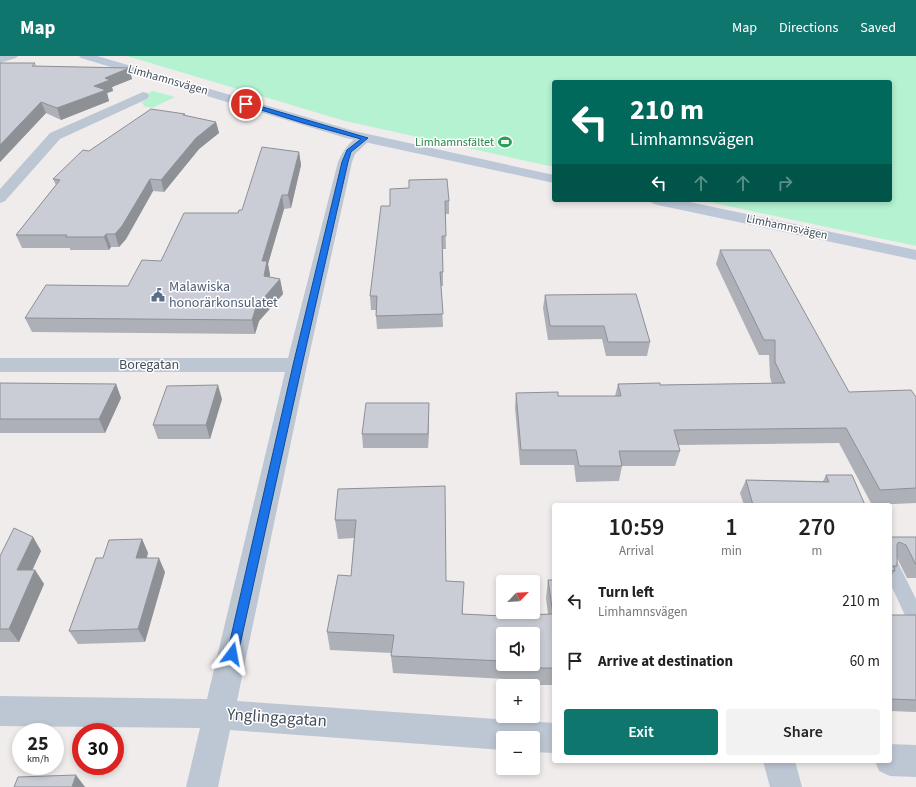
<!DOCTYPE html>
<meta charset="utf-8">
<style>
:root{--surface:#fff;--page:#f2f2f2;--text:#222;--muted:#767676;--accent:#0f766e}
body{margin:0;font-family:"Source Sans 3",sans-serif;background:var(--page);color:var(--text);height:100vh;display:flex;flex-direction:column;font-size:15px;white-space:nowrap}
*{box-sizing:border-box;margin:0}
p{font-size:13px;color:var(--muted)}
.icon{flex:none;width:22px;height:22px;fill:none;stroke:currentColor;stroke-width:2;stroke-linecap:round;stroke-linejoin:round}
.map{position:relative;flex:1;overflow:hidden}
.panel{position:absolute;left:552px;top:447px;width:340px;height:260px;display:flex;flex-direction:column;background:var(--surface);border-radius:4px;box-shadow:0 2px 6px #0003}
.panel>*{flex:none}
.guide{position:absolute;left:552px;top:24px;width:340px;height:122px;border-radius:4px;box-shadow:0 2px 6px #0003;background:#00695c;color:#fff;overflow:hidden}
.needle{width:26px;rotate:65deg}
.tools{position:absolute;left:496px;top:519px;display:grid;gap:8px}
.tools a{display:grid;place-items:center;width:44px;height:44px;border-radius:4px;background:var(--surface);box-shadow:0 2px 6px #0003;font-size:20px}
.speed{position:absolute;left:12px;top:667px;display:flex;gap:8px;font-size:20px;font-weight:700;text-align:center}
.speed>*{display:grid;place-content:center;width:52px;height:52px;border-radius:50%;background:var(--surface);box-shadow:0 2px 6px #0003;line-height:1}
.speed small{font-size:10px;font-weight:400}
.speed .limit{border:6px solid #d22;background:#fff;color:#111}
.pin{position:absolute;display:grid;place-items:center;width:34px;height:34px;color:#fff;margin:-17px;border:2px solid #fff;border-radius:50%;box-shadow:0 1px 4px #0007}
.me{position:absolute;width:44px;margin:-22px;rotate:13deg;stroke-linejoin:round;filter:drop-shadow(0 0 3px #0008)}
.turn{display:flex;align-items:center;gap:14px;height:84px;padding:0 12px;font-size:18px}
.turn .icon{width:52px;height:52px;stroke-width:2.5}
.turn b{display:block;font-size:28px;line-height:34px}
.lanes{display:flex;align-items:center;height:38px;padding:0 12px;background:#0003;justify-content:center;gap:20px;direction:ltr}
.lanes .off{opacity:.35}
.eta{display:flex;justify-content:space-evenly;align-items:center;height:68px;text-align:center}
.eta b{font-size:24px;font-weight:600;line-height:28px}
.button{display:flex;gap:8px;margin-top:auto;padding:8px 12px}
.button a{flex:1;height:46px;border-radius:4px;background:var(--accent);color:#fff;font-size:16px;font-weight:600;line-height:46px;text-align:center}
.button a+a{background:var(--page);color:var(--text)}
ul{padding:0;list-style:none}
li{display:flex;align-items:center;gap:12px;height:60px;padding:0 12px}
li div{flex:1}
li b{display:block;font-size:15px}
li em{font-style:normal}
header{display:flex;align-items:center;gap:24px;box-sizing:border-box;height:56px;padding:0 20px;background:var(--accent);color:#fff}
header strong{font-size:19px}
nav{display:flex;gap:22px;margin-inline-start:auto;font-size:14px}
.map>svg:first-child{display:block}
.green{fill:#b4f2d1}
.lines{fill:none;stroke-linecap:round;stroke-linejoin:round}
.service{fill:#bdc7d3;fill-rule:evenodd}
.minor{fill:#bdc7d3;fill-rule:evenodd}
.secondary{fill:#bcc7d7;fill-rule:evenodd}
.wall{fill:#aeb0b7;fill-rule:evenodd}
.shaded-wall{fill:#8d9095}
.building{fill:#cacdd5;stroke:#8d9095}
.route{fill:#1a73e8;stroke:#114b97}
.labels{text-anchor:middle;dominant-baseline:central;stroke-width:3;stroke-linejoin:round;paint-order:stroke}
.far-street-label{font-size:12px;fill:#434d5b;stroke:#fff}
.far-leisure-label{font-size:12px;fill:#27864d;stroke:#fff;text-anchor:end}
.service-label{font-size:14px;fill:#4e5e75;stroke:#fff;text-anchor:start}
.street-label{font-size:14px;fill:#434d5b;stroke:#fff}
.near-street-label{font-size:17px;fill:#434d5b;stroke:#fff}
</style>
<header>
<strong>Map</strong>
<nav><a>Map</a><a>Directions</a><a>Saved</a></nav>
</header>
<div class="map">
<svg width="916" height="731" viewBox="0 0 916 731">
<rect width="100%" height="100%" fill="#efeceb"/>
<g class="green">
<polygon points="127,0 916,0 916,190 699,144 890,144 890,26 554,26 554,111 345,65"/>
<polygon points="153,35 175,41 152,52 144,50 142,46 149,42 144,39"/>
</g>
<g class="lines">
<polygon class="service" points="890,501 896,503 916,543 916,570 909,568 890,527"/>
<g class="minor">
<polygon points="0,0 18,0 16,2 0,7"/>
<polygon points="143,36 147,37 149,40 147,43 60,83 5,145 0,147 0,133 50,77"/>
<path d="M365,78L370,79L372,82L355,98L352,106L307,309L237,645L554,667V697L533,696V682H503V694L230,674L218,731H186L200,672L0,670V640L207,643L285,316H0V302H288L338,106C343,94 352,81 365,78Z"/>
<polygon points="890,688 916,689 916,721 890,720 879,715 875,705 890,705"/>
<polygon points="763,705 795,705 802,731 770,731"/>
</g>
<g class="secondary">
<polygon points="79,0 97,0 354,75 554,119 554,127 346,82 81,2"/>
<polygon points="650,144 680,144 916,194 916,204 658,149 652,147"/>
</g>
</g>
<g class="wall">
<polygon points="35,7 36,10 129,12 132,23 112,31 113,35 107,37 109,45 61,64 46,57 0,106"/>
<polygon points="185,60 216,66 219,77 199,93 164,136 153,135 126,183 119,191 111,191 109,194 70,194 70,192 22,192 16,179 56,129 53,123 89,95"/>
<polygon points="299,96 301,109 291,152 284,153 268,208 270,219 270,221 280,223 283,238 259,265 255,278 32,276 25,262 128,230 161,205 242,154"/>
<polygon points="449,145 449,158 445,158 446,193 443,193 443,230 441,230 443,271 377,273 376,260 376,254 371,254 370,240 390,150"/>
<polygon points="720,194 849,336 916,341 916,447 872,449 839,387 678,389 680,395 675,410 622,410 619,425 576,426 574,409 520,409 515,352 516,337 558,340 615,340 618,328 660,329 772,328 770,321 769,299 759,299 716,208"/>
<polygon points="545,239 650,286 647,300 606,300 602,283 548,284 543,252"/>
<polygon points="0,327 116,328 121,342 105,377 0,377"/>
<polygon points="222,343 210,383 158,383 153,369"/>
<polygon points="429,361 428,392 363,392 362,378"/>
<polygon points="826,419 865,449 744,449 740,437 746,424 823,425"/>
<path d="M338,433L447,525L463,544V558L522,561V559L548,558L546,542L548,524H554V629H526L525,624L393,617L391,600L392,597L330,594L327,576L351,520L354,482L338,483L335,464ZM503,578L533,608H503Z"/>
<polygon points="33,481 41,495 32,514 35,514 44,528 19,586 0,586 0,500"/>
<polygon points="890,481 916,481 916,522 907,522 897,502 897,510 895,513 895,515 890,522"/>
<polygon points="142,483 148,497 147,502 165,516 145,586 78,588 69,575 103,502"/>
<polygon points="890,556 891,559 916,559 916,656 890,655"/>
</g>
<g class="shaded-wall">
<polygon points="129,12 132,23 112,31 113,35 107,37 109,45 61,64 57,52 94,30 105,22"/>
<polygon points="41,46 46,57 0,106 0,89"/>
<polygon points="216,66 219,77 199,93 164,136 161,124 196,82"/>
<polygon points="299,96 301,109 291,152 288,139"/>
<polygon points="150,123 153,135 126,183 119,191 115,178"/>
<polygon points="282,139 284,153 268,208 270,219 267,234 262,205"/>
<polygon points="106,178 111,191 109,194 104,181"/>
<polygon points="280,223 283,238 259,265 255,278 252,264 256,251"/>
<polygon points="116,328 121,342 105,377 99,363"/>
<polygon points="218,329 222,343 210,383 206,369"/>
<polygon points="429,347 429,361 428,392 428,378"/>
<polygon points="33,481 41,495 26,528 17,514"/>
<polygon points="142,483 148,497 142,516 136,502"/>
<polygon points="159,502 165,516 145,586 138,573"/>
<polygon points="35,514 44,528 19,586 9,573"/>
<polygon points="76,719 85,731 72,731"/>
</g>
<g class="building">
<polygon points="0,7 35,7 32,10 129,12 105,22 110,24 94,30 106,34 57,52 41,46 0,89"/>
<polygon points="151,53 185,58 183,59 216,66 196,82 161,124 150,123 122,170 115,178 106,178 104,181 66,181 67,179 16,179 60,124 53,123 83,94 89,95"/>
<polygon points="262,91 299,96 288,139 282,139 262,205 267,205 264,220 280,223 256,251 252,264 25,262 46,229 128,230 142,204 161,205 184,157 238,157 239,154 242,154"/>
<polygon points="447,123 449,145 445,145 446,180 442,180 443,216 440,216 443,258 376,260 377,240 370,240 381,150 390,150 390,133 409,132 409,124"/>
<polygon points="720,194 770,194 849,336 911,334 916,341 916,432 880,434 846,372 674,374 680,395 619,395 622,410 579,410 576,394 521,394 516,337 558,336 558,340 621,340 618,328 660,327 660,329 785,327 775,306 775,284 764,284"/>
<polygon points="636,238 650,286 608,286 604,270 550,270 545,239"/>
<polygon points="0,327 116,328 99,363 0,363"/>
<polygon points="218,329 206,369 153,369 167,330"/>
<polygon points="366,347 429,347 428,378 362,378"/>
<polygon points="826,419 852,419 865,449 753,449 746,424 829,426"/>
<polygon points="445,430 446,525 464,526 462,558 523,561 522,559 553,558 548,524 554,524 554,612 528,612 527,608 533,608 533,578 503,578 503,605 391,600 394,579 327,576 338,519 351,520 356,464 335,464 338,433"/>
<polygon points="14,472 33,481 17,514 35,514 9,573 0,573 0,500"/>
<polygon points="890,481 916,481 916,509 906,489 899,486 897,488 897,510 893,510 895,515 890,514"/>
<polygon points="142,483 136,502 159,502 138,573 69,575 96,502 103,502 109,484"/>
<polygon points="890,556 891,559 916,559 916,644 890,643"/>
<polygon points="76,719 72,731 14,731 18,721"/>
</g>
<polygon class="route" points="246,46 368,82 351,96 348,106 302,309 238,598 237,601 232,603 228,601 227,598 293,309 342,106 347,94 361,83 303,67 245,49 244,48"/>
<defs>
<g id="stadium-bare" transform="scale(1.08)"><path d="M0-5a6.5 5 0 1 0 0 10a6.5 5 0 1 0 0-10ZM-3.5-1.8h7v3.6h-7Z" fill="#2e9e5b" stroke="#fff" stroke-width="2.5" paint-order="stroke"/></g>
<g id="civic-bare" transform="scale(1.08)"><path d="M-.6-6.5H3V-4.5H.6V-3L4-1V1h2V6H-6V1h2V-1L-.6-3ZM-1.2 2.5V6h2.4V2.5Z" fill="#5c6f8a" stroke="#fff" stroke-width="2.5" paint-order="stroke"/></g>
</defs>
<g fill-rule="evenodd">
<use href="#stadium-bare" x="505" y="86"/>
<use href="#civic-bare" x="158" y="239"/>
</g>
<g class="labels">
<g class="far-street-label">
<text transform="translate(168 24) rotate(16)">Limhamnsvägen</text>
<text transform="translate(787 171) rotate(12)">Limhamnsvägen</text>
</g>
<g class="far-leisure-label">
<text x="494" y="86">Limhamnsfältet</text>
</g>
<g class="service-label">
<text x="169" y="231">Malawiska<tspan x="169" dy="16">honorärkonsulatet</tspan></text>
</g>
<g class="street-label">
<text x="149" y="309">Boregatan</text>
</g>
<g class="near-street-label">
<text transform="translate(277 662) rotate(4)">Ynglingagatan</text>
</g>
</g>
</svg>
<div class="tools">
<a><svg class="needle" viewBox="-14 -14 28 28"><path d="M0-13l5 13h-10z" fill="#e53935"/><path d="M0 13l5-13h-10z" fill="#767676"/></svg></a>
<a><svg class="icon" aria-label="sound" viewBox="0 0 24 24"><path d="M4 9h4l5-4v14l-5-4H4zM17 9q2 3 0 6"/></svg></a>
<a>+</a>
<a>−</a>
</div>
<div class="speed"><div>25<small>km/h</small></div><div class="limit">30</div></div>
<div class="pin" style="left:246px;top:48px;background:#d93025"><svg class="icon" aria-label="arrive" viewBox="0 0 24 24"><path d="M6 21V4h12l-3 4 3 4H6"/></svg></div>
<svg class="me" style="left:232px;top:598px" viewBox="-20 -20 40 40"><path d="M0-17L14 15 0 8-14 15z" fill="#1a73e8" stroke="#fff" stroke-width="4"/></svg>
<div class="guide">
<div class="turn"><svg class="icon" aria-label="left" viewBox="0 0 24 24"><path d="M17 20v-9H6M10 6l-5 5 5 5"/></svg><div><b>210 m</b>Limhamnsvägen</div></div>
<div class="lanes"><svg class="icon" aria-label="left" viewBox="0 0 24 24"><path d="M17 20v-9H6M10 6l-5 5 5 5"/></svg><svg class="icon off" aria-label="ahead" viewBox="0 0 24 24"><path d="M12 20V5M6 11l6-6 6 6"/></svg><svg class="icon off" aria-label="ahead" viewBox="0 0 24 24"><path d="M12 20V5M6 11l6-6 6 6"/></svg><svg class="icon off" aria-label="right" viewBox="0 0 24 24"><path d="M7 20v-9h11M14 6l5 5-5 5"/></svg></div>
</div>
<section class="panel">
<div class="eta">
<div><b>10:59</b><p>Arrival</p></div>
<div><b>1</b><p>min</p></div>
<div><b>270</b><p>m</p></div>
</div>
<ul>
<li><svg class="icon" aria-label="left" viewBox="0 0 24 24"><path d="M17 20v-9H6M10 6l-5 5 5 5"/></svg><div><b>Turn left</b><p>Limhamnsvägen</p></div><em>210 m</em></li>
<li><svg class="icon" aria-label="arrive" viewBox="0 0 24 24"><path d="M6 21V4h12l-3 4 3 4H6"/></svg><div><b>Arrive at destination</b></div><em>60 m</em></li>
</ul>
<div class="button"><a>Exit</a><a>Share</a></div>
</section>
</div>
